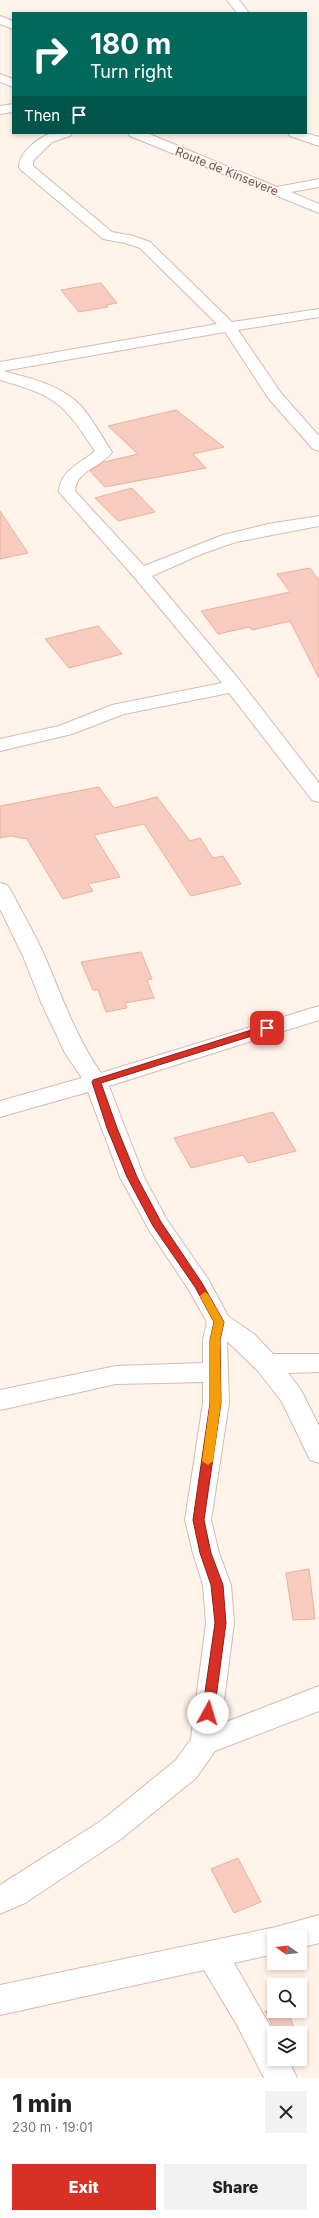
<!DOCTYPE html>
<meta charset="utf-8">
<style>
:root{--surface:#fff;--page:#f2f2f2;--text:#202124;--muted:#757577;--accent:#d93025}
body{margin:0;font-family:Inter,sans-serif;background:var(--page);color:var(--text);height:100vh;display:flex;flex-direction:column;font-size:15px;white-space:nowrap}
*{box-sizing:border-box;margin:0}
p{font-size:13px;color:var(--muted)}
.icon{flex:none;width:22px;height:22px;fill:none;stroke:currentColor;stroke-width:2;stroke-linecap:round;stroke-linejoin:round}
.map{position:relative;height:2078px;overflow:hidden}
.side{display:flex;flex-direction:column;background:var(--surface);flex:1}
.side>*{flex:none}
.banner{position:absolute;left:12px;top:12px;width:295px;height:122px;border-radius:0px;box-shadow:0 2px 6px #0003;background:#00695c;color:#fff;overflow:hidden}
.needle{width:26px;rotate:284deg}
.fabs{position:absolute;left:267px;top:1930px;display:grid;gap:8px}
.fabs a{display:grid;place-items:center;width:40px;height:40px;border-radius:0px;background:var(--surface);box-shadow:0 2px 6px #0003;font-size:20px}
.pin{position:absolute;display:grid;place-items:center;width:34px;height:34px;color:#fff;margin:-17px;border-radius:8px;box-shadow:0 2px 6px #0006}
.me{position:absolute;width:44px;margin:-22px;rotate:6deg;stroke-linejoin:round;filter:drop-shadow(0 0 3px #0008)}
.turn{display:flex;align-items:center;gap:14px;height:84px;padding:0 12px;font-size:18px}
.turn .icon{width:52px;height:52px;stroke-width:2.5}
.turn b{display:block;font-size:28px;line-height:34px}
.then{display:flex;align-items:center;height:38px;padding:0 12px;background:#0003;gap:8px;font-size:15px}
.round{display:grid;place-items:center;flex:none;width:42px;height:42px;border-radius:0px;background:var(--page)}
.summary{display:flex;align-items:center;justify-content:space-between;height:68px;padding:0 12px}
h1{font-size:24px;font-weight:800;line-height:30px}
.primary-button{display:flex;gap:8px;margin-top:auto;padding:8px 12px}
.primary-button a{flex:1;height:46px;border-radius:0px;background:var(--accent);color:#fff;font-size:16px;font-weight:800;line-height:46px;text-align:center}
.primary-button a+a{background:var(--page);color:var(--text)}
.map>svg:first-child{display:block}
.building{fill:#f7ccbe;stroke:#ecaf9d}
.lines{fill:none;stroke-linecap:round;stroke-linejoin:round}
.minor-casing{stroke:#d6bab0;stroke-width:2}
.minor{fill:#fff;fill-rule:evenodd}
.route{fill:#d93025;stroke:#8d1f18}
.slow{fill:#f59e0b}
.labels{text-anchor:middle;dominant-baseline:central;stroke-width:3;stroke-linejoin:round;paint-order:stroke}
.far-street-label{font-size:12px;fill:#7e5349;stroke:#fff8f3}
</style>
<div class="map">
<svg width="319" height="2078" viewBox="0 0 319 2078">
<rect width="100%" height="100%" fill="#fff3ea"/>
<g class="building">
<polygon points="101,283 117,303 106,305 108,307 79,312 61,290"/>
<polygon points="176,410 224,447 193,454 206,468 105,487 90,471 104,462 138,454 108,426"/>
<polygon points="132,488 155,512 118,521 95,498"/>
<polygon points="0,511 28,553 0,559"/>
<polygon points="310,568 319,580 319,678 290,621 252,630 249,627 218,634 201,611 290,592 277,574"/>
<polygon points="98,626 122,654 69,668 45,639"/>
<polygon points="99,787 114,808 157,797 190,841 200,838 213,858 223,856 241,884 191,896 144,824 94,835 120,877 88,884 93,891 63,899 27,839 11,836 0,838 0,806"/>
<polygon points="141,952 152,979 147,980 154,998 125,1003 127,1008 106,1012 98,990 93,990 81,962"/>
<polygon points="273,1112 296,1151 248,1163 243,1155 191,1168 174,1138"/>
<polygon points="309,1569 315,1619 293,1620 286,1573"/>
<polygon points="238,1858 261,1902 234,1913 211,1869"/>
<polygon points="265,2011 288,2011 296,2033 276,2033"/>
</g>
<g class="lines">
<g class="minor-casing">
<g id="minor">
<polygon points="227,0 239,0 249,13 237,13"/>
<polygon points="0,16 13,21 13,29 0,24"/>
<polygon points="0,74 13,79 13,87 0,82"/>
<polygon points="13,104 13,112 0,114 0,106"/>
<path d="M52,133H72L70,136L52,142L33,161V166L112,232L133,236L150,242L232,322L319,309V317L238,330L281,393L319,436V451L313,449L269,399L225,332L3,371C30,378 61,385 81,406C93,420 102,437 112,452C102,467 76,470 75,491L144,566L223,535L268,524L319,516V526L236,542L204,553L152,576L241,682L319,783V802L312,800L229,693L124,714L72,734L0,751V739L59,726L112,705L222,683L135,578L59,492C60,470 80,464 95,451C63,403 57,396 0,380V362L217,324L140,248L125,243L103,239L21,170L19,167C19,152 39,137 52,133Z"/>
<polygon points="128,133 147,133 277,187 319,179 319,187 291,192 319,204 319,213 130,136"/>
<polygon points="288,133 306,133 319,137 319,146 290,136"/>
<path d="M0,883L7,885L10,889C22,912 35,934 45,957C62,997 76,1037 101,1073L319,1006V1020L109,1086L144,1177L167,1220L208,1279L228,1316L254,1334L273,1354H319V1372L288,1373L301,1390L319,1426V1463L310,1460L282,1402L258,1371L227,1341L229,1403L211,1520L219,1553L231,1585L234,1623L221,1724L319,1686V1711L215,1751L196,1778L121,1839L25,1903L0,1914V1885L101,1821L176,1760L191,1739L206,1623L203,1585L193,1553L185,1520L203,1403V1382L116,1384L0,1410V1390L116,1366L203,1363V1340L207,1322L189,1290L149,1230L120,1177L88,1092L0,1117V1101L82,1078L65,1053L41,1002L23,956L0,909Z"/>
<polygon points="319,1915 319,1943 300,1948 300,1937 274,1937 274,1954 234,1963 274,2033 274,2059 288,2059 297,2078 264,2078 237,2025 204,1970 0,2015 0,1985 276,1927"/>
</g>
</g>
<use href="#minor" class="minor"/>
</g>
<polygon class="route" points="267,1025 271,1026 271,1030 101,1083 117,1128 137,1177 161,1222 202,1283 224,1322 220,1340 221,1403 204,1520 211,1553 223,1585 226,1623 214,1713 212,1717 204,1717 202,1713 215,1623 211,1585 200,1553 193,1520 210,1403 210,1340 214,1322 195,1287 153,1226 127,1177 107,1128 92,1082 93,1080"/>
<polygon class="slow" points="205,1292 208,1294 224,1322 220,1340 221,1403 213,1461 208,1465 202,1461 210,1403 210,1340 214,1322 200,1296"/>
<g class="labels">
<g class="far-street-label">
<text transform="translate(227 171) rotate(22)">Route de Kinsevere</text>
</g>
</g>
</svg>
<div class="fabs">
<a><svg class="needle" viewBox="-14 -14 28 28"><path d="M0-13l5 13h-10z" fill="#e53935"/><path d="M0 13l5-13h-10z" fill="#757577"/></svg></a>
<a><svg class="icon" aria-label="search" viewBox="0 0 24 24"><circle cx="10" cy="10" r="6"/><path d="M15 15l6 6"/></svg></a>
<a><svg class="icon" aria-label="layers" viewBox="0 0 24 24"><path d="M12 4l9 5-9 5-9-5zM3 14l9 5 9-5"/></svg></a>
</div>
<div class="pin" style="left:267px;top:1028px;background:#d93025"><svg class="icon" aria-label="arrive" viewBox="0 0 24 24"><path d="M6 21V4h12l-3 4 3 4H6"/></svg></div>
<svg class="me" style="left:208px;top:1713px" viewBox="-20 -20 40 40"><circle r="19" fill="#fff"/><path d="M0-13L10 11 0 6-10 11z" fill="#d93025"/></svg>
<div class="banner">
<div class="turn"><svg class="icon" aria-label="right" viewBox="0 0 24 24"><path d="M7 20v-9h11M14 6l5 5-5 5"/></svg><div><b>180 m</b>Turn right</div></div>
<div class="then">Then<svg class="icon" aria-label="arrive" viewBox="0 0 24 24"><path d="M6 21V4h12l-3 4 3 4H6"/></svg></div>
</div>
</div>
<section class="side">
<div class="summary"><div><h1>1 min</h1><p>230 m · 19:01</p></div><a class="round"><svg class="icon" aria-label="close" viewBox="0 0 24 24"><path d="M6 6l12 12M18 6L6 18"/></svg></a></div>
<div class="primary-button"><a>Exit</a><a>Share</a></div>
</section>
